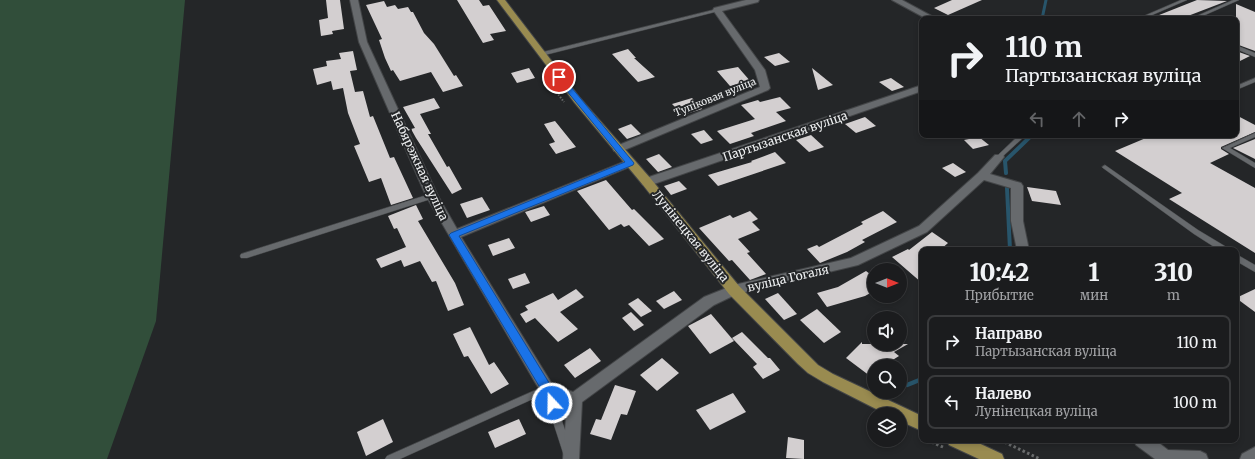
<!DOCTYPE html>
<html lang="ru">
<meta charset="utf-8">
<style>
:root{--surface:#1b1c1e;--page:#242527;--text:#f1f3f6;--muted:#a0a1a4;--line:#393a3c}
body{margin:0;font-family:Merriweather,serif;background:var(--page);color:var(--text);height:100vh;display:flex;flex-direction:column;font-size:15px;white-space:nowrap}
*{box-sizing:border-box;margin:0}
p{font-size:13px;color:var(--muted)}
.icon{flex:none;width:22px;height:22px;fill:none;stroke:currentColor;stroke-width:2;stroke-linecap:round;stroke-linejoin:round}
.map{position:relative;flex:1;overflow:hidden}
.side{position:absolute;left:919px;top:247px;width:320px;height:196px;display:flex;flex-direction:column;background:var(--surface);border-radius:8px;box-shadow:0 2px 6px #0003,0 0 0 1px var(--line)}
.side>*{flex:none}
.hud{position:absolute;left:919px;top:16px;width:320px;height:122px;border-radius:8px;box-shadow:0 2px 6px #0003,0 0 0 1px var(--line);background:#1b1c1e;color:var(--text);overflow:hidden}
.needle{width:26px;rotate:90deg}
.controls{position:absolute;left:867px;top:263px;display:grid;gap:8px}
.controls a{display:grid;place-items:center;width:40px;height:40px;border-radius:50%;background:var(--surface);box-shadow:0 2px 6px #0003,0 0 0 1px var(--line);font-size:20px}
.pin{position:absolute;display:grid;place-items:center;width:34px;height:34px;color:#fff;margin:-17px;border:2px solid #fff;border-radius:50%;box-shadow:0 1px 4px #0007}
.me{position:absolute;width:44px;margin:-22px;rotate:339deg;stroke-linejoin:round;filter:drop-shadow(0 0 3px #0008)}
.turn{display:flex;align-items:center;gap:14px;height:84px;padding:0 20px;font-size:18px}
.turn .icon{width:52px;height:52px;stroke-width:2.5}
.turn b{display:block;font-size:28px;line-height:34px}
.lanes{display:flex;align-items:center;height:38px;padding:0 20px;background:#0003;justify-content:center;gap:20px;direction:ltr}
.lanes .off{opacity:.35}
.eta{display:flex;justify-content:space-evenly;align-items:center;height:68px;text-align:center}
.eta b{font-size:24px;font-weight:800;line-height:28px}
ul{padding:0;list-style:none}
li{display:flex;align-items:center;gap:12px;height:54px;margin:0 8px 6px;padding:0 12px;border:2px solid var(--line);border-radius:8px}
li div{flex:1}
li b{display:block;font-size:15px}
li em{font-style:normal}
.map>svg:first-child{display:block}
.green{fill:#314e3a}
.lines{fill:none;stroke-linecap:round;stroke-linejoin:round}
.stream-far2{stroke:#28556b;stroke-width:3}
.stream-far1{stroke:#28556b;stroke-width:4}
.stream{stroke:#28556b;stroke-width:4.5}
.building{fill:#d3cfd0}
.lane-casing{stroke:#434547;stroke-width:1}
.street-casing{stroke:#434547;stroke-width:2}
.secondary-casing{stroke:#434547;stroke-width:2}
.primary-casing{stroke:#434547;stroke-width:2}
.path-far1{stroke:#6a6c6d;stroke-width:2;stroke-dasharray:1.5 1.5;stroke-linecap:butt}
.path{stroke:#6a6c6d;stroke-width:3;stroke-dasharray:2.5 2.5;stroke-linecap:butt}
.lane{fill:#676a6d;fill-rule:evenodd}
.street{fill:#676a6d;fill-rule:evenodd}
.secondary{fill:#676a6d;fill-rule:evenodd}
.primary{fill:#998b50;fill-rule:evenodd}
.route{fill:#1a73e8;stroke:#114b97}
.labels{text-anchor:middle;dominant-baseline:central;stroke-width:4;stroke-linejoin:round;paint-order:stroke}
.far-street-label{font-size:10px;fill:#edeff0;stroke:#242628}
.street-label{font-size:12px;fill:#edeff0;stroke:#242628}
</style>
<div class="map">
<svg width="1255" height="459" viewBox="0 0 1255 459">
<rect width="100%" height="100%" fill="#242628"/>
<polygon class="green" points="0,0 185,0 156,321 107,459 0,459"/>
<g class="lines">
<polyline class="stream-far2" points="1042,19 1046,0"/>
<g class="stream-far1">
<polyline points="1006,173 1005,161 1032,135"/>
<polyline points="1007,188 1010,250"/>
</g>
<polyline class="stream" points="907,385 922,379"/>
</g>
<g class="building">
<polygon points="326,0 340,0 344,29 332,31 333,34 321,36 319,20 328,18"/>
<polygon points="457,0 479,0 483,6 489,5 506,31 490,34 494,40 483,43"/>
<polygon points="952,0 982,0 948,15 934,8"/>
<polygon points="1197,0 1227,1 1180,19 1149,19"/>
<polygon points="384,1 387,7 395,5 398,9 408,7 411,12 413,12 424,33 434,44 454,76 456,75 463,86 443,92 431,72 400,81 393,70 391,71 385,58 379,40 382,39 366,5"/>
<polygon points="1236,4 1255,12 1255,51 1236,44"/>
<polygon points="628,49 636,58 634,58 655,77 638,82 612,54"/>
<polygon points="353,51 357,70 350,71 355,92 363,91 370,117 373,116 390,158 394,157 413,198 391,205 381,178 369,182 354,146 360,144 348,113 343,88 333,90 331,81 317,85 313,69 327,66 326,61 341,59 339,53"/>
<polygon points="1236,51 1250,56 1236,63"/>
<polygon points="779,53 790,62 775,66 764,57"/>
<polygon points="738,67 751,82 730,86 717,71"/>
<polygon points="529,68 535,78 517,83 511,73"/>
<polygon points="812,68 833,85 818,90"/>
<polygon points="891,78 904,87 892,91 879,82"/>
<polygon points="780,97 791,108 776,112 786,121 751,133 754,136 730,144 717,131 755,119 741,105 758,100 760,102"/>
<polygon points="434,98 440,108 420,114 431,134 428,134 447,167 449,166 462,189 452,194 416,138 411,129 415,128 403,107"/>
<polygon points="692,98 702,109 683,115 672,104"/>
<polygon points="1236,115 1255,125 1255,132 1221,147 1221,149 1229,154 1210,163 1255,188 1255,253 1169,199 1182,193 1115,151 1153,135 1236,135"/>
<polygon points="865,117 876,126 856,133 845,124"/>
<polygon points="555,121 576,147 556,154 549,144 555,142 544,124"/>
<polygon points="631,124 641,134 627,139 618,129"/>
<polygon points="704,130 713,140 701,144 691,134"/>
<polygon points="811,135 824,147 809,152 796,140"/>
<polygon points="979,137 989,145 973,149 964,140"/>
<polygon points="1255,139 1255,159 1233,148"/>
<polygon points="775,152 786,163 718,186 708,175 752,162 751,161"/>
<polygon points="659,154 672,167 658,172 646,159"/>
<polygon points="953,163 966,172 955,177 942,168"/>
<polygon points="606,180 632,210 634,209 664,239 649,246 629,225 624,227 621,224 609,230 577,191"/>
<polygon points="679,181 687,189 671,195 664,186"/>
<polygon points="1027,187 1056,191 1061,205 1032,201"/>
<polygon points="482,197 490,210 467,218 460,204"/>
<polygon points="416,205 423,219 418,221 455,283 464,305 448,311 436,281 432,282 420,261 404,267 401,260 381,268 376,259 406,247 397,228 394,229 388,216"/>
<polygon points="544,206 550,215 531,222 525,212"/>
<polygon points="750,211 758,219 752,222 760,230 738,239 750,252 747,253 766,274 750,280 732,260 729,261 699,228 730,215 733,218"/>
<polygon points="883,211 897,222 862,240 865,242 847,252 820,263 807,249 817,245 819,247 863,224 861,222"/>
<polygon points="932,232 948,243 940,250 922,250 922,283 892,257 908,249 909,250"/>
<polygon points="509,238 515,248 493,256 488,245"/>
<polygon points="866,271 874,277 874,291 865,296 827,307 817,293 838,287"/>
<polygon points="525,273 530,283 513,289 508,279"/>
<polygon points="576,289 584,297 560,312 578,329 558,342 535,318 526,323 520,314 528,310 525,306 553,293 558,300"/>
<polygon points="1255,289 1255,312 1236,298"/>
<polygon points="674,291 682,300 664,309 656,301"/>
<polygon points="778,293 797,314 784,320 765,299"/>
<polygon points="638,298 652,311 641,317 628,304"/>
<polygon points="817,309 841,332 824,343 800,320"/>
<polygon points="631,312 644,325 634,331 622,318"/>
<polygon points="711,314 734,341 710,354 688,326"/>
<polygon points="470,327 489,365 494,362 509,384 491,394 468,356 464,357 453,334"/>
<polygon points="742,332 768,358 770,358 780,370 763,379 753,367 757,364 732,338"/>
<polygon points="862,342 862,344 908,344 894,352 899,356 883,366 874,366 874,379 846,358"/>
<polygon points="590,348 601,361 575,378 564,365"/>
<polygon points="662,358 679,373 657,391 640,375"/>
<polygon points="615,385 636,391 627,415 621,414 611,440 590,434 596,419 601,420"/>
<polygon points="733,393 746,412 710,430 696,410"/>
<polygon points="383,419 393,442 366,456 357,432"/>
<polygon points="519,419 526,434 495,448 488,432"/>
<polygon points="788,437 804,440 804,459 786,458"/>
</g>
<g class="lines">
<g class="lane-casing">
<g id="lane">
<polygon points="1181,0 1187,0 1143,19 1137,19"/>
<polygon points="1233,0 1239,0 1196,19 1190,19"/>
<polygon points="717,9 719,10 719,11 541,56 538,54 539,53"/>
<polygon points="1236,45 1255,53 1255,57 1236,49"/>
<polygon points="1255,78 1255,82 1236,90 1236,86"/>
<polygon points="1255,133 1255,137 1230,148 1255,163 1255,168 1222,148"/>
<polygon points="1019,135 1026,135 1001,158 997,158 996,157 997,156"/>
<polygon points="1105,165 1198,230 1228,248 1229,250 1219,250 1194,234 1103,168 1102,167"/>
<polygon points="430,194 432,194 435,196 434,198 247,258 241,258 240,256 241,254"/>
<polygon points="1236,254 1255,265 1255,272 1236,261"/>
<polygon points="547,385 550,386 551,389 575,459 565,459 544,394 400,459 385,459 387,456"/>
</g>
</g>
<g class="street-casing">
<g id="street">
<polygon points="350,0 358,0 367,42 438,196 457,229 626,161 634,161 635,163 634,165 461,237 552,384 573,392 704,297 734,285 851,258 919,226 978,173 995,155 1003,155 1004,157 990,174 1021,183 1023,186 1023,221 1029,250 1017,250 1011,221 1011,188 984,180 927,232 858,265 737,294 714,305 582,402 579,459 563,459 567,403 542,394 426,196 359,42"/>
<polygon points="746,0 759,0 758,2 722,11 765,70 770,88 768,90 622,151 614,151 613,149 614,147 760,87 755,70 713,10 714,8"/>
<polygon points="892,0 902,0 937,19 927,19"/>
<polygon points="922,85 922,91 651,185 643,185 641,182 643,179"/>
<polygon points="1134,440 1155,440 1168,450 1200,451 1206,454 1208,459 1155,459 1136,445"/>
</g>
</g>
<g class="secondary-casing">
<polygon id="secondary" points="1255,447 1255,459 1240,459 1242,454"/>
</g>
<g class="primary-casing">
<g id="primary">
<polygon points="497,0 505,0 580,98 651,179 739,286 818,365 833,374 922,416 922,431 900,421 900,414 886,414 823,382 808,373 798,364 729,294 643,185 574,102"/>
<polygon points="947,440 972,440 1002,454 1004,459 979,459 949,445"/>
</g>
</g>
<polyline class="path-far1" points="551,85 564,102"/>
<g class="path">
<polyline points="927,440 943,447"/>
<polyline points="1000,440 1040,459"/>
</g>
<use href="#lane" class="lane"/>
<use href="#street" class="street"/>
<use href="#secondary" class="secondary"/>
<use href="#primary" class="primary"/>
</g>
<polygon class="route" points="559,75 562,76 634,163 633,165 459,236 551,386 557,403 556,407 552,408 547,407 542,391 449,235 451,233 625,162 557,79 557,76"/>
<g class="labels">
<g class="far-street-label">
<text transform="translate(715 97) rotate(-22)">Тупіковая вуліца</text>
</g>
<g class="street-label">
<text transform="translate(785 136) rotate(-19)">Партызанская вуліца</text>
<text transform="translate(420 166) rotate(65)">Набярэжная вуліца</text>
<text transform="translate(691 236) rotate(51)">Лунінецкая вуліца</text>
<text transform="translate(788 278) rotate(-13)">вуліца Гогаля</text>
</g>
</g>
</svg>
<div class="controls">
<a><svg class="needle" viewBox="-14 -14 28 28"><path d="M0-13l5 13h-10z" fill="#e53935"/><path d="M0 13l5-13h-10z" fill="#a0a1a4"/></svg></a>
<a><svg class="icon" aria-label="sound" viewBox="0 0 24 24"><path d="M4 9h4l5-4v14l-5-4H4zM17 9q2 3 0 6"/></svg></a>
<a><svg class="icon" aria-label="search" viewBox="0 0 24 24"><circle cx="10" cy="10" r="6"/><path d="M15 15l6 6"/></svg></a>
<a><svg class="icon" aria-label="layers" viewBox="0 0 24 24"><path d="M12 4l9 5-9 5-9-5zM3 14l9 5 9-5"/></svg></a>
</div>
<div class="pin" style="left:559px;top:77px;background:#d93025"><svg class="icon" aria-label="arrive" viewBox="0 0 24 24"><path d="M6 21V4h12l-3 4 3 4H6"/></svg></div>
<svg class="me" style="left:552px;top:403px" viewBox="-20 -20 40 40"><circle r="17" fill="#1a73e8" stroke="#fff" stroke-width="3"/><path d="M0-11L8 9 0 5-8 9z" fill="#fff"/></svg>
<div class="hud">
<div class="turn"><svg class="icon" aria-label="right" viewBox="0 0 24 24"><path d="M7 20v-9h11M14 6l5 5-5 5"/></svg><div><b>110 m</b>Партызанская вуліца</div></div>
<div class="lanes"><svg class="icon off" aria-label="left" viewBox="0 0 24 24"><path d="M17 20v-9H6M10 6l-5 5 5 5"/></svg><svg class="icon off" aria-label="ahead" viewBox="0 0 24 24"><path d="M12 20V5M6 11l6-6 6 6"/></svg><svg class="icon" aria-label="right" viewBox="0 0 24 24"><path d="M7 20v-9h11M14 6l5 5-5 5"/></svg></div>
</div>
<section class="side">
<div class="eta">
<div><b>10:42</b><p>Прибытие</p></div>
<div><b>1</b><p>мин</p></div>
<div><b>310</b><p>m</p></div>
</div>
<ul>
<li><svg class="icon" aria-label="right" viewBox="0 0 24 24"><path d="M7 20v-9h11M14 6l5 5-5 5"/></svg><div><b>Направо</b><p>Партызанская вуліца</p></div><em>110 m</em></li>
<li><svg class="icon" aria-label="left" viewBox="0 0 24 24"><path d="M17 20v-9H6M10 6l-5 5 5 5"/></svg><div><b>Налево</b><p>Лунінецкая вуліца</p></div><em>100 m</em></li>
</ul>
</section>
</div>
